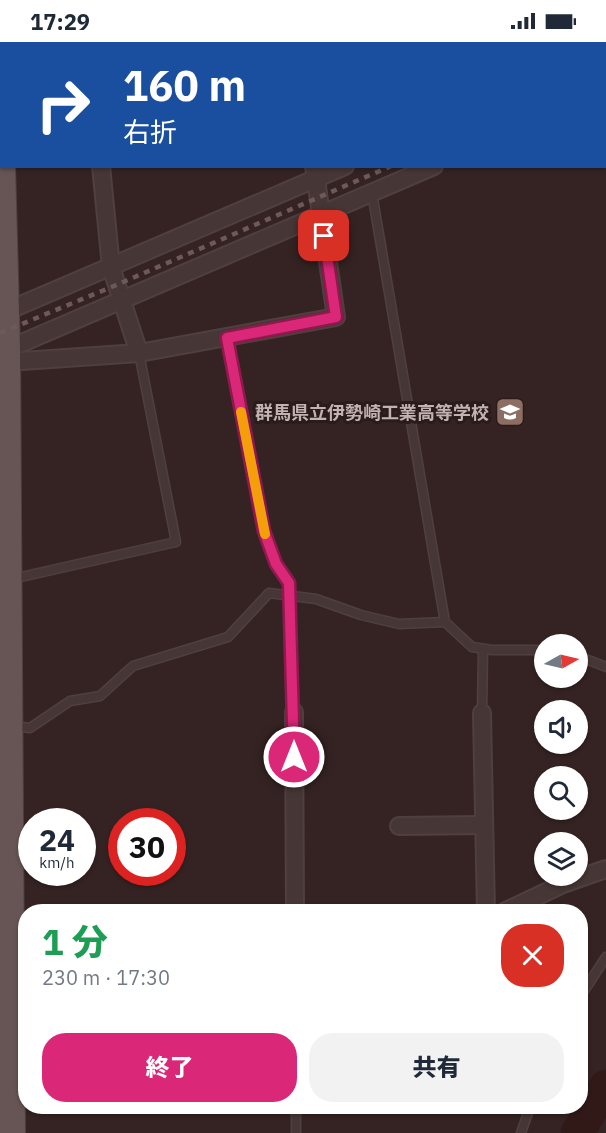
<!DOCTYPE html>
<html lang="ja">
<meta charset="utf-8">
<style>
:root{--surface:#fff;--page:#f2f2f3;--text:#1f2937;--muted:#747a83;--accent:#db2777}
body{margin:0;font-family:"IBM Plex Sans","Noto Sans JP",sans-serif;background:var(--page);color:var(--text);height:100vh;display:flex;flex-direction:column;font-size:22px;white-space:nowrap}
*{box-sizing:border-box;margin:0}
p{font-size:20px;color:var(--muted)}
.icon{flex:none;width:33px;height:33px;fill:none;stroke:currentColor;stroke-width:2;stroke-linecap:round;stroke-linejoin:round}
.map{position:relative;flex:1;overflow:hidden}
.details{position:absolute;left:18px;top:862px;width:570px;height:210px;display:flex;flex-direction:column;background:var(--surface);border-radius:24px;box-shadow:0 2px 4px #0004}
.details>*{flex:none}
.guide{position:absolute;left:0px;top:0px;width:606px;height:126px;box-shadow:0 2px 4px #0004;background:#1a4fa0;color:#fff;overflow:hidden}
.needle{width:39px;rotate:82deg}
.buttons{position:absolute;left:534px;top:592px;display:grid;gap:12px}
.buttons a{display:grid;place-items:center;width:54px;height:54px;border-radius:50%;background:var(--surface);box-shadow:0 2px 4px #0004;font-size:30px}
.speed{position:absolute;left:18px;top:766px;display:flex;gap:12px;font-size:30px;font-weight:700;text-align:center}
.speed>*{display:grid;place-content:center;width:78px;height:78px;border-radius:50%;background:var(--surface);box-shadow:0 2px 4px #0004;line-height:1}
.speed small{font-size:15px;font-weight:400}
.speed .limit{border:9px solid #d22;background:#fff;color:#111}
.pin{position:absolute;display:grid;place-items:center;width:51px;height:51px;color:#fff;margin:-26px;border-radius:12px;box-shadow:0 3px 9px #0006}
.me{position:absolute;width:66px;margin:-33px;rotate:0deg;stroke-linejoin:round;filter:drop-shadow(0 0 4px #0008)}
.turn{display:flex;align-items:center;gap:21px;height:126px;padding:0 24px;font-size:27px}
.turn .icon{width:78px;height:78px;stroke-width:2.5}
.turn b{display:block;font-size:42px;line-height:51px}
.round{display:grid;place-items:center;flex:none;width:63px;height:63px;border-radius:24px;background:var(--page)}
.overview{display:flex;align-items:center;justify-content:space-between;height:102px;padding:0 24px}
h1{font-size:36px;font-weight:800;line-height:45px;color:#1e9e55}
.action{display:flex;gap:12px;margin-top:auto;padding:12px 24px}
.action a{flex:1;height:69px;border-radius:24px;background:var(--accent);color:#fff;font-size:24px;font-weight:800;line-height:69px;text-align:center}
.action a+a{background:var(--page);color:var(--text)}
.status{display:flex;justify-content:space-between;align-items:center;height:42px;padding:0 30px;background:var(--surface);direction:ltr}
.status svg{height:16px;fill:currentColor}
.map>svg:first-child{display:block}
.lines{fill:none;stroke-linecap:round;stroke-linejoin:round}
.river{stroke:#311918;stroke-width:33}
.service-casing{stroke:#4f403f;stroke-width:11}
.minor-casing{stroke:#4f403f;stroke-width:20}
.primary-casing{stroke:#4f403f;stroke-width:28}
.service{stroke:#463736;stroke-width:8}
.minor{stroke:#463736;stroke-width:16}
.primary{stroke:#665554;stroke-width:26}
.rail{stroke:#6c5958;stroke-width:4.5;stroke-dasharray:6 6;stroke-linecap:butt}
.route-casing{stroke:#8e194d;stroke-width:15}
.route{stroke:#db2777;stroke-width:10}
.slow{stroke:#f59e0b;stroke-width:10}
.labels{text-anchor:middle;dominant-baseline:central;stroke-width:6;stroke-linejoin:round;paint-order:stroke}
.poi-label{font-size:18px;font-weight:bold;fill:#c2b2b1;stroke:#2a1c1b;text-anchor:end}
</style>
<div class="status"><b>17:29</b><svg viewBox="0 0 49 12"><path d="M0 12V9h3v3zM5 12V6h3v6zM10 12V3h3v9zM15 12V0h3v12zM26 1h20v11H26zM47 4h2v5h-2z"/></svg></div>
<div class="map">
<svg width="606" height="1091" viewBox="0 0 606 1091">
<rect width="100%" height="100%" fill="#352323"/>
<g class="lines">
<polyline class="river" points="577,1091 606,1044"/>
<g class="service-casing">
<g id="service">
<polyline points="372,151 445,580 472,605 492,608 544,608"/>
<polyline points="227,295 264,489 276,522 289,541 294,670"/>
<polyline points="12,537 176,500 139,311"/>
<polyline points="578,614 606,625"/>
<polyline points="482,671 483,607"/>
<polyline points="13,684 30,686 70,659 100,654 133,624 228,595 269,551 316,557 361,573 399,582 445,580"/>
<polyline points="580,955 606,915"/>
<polyline points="296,1065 296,1091"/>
<polyline points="521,1091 530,1065"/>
</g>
</g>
<g class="minor-casing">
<g id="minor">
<polyline points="91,0 91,2"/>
<polyline points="296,0 296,2"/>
<polyline points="491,0 491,2"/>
<polyline points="604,13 606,12"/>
<polyline points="604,51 606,51"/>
<polyline points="604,65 606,66"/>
<polyline points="101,124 111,225 139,311"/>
<polyline points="0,272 345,124"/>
<polyline points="1,310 434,124"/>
<polyline points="7,320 139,311 336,275 314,124"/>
<polyline points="294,670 295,870"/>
<polyline points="482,671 486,870"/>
<polyline points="399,784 484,783"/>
<polyline points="504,870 563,842 606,827"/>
</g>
</g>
<g class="primary-casing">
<g id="primary">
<polyline points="0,43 2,97"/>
<polyline points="2,124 7,308 12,1091"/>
</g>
</g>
<use href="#service" class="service"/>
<use href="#minor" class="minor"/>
<use href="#primary" class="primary"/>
<g class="rail">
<polyline points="604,33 606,32"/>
<polyline points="0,291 114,244 391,124"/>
</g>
</g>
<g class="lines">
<g class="route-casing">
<polyline id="route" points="294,715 289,541 276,522 264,489 227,296 336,275 324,194"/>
</g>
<use href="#route" class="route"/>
<polyline class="slow" points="241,370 265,492"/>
</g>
<defs>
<g id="school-square" transform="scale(1.5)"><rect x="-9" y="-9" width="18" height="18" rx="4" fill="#8d6e63" stroke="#2a1c1b"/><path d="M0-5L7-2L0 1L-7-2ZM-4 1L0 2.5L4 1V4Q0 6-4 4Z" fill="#fff"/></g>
</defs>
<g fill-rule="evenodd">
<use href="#school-square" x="510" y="370"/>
</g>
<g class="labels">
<g class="poi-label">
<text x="489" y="370">群馬県立伊勢崎工業高等学校</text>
</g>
</g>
</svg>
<div class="buttons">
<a><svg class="needle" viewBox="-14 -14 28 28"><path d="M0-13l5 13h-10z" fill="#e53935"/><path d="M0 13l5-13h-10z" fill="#747a83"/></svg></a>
<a><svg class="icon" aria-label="sound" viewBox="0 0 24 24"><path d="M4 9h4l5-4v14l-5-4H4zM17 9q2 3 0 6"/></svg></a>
<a><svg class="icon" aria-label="search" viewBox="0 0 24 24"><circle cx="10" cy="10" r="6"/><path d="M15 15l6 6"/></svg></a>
<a><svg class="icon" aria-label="layers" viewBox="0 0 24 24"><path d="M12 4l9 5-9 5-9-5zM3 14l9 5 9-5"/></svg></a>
</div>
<div class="speed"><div>24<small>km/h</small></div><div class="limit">30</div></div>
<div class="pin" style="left:324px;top:194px;background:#d93025"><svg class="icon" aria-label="arrive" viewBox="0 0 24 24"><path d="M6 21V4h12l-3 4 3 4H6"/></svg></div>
<svg class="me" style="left:294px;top:715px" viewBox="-20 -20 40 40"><circle r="17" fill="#db2777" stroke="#fff" stroke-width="3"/><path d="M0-11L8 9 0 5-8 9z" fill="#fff"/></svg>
<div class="guide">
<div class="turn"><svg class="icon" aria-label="right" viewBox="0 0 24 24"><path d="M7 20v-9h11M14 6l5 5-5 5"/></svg><div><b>160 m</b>右折</div></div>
</div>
<section class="details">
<div class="overview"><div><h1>1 分</h1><p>230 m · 17:30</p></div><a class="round" style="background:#d93025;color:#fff"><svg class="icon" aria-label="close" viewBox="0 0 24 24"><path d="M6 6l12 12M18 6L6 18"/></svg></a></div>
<div class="action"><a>終了</a><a>共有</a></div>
</section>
</div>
